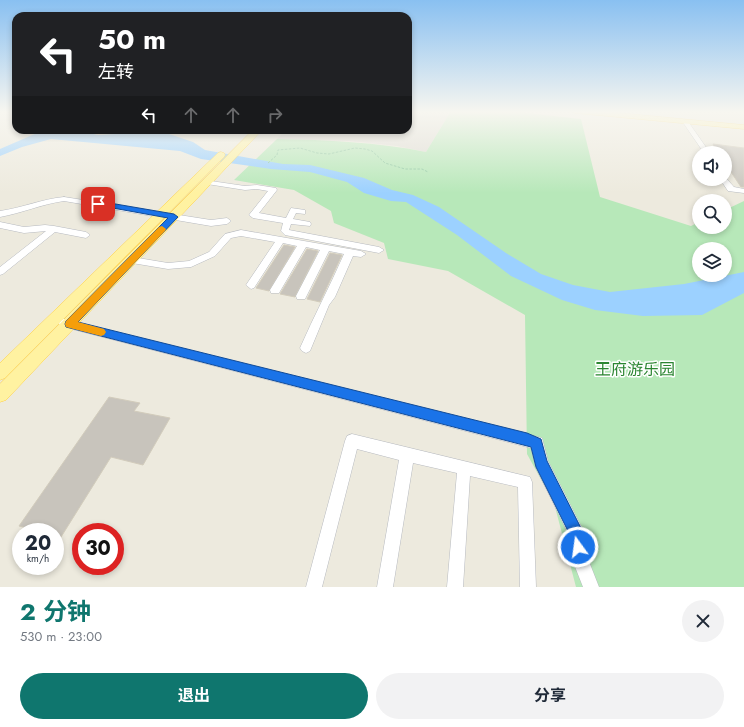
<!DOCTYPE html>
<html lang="zh">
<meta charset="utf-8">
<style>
:root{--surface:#fff;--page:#f2f2f3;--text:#1f2937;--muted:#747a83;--accent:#0f766e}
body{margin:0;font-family:Jost,"Noto Sans SC",sans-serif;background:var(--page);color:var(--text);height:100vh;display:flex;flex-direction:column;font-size:15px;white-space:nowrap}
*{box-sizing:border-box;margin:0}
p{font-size:13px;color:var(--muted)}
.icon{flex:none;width:22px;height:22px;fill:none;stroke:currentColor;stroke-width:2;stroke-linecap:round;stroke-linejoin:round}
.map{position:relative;height:587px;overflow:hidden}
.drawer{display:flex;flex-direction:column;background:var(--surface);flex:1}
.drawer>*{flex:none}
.hud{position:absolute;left:12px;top:12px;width:400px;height:122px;border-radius:12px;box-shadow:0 2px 6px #0003;background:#202124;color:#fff;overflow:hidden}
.fabs{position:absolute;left:692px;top:146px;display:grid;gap:8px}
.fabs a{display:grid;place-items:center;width:40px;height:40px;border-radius:50%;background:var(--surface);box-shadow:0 2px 6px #0003;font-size:20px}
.speed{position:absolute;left:12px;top:523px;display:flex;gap:8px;font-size:20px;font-weight:700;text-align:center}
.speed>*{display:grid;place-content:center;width:52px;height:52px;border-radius:50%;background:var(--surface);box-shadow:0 2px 6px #0003;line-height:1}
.speed small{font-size:10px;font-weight:400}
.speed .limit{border:6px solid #d22;background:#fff;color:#111}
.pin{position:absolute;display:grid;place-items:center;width:34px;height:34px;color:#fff;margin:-17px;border-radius:8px;box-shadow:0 2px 6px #0006}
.me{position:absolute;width:44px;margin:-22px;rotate:346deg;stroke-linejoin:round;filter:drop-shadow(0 0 3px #0008)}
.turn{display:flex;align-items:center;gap:14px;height:84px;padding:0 20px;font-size:18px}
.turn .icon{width:52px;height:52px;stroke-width:2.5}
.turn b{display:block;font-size:28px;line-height:34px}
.lanes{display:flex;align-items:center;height:38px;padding:0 20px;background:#0003;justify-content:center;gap:20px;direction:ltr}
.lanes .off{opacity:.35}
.round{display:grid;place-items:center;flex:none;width:42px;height:42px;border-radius:21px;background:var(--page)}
.head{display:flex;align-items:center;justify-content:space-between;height:68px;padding:0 20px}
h1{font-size:24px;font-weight:700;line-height:30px;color:var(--accent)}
.action{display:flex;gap:8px;margin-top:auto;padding:8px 20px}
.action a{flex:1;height:46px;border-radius:24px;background:var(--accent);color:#fff;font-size:16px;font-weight:700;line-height:46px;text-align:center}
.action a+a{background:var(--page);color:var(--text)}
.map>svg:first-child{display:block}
.industrial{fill:#e0ddd6}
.green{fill:#b7e8b9;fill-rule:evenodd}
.water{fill:#9cd1ff}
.building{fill:#c8c4bc;stroke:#d2ccbc}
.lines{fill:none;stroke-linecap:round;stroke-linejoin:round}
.minor-casing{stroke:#b7bac0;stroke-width:1}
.major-casing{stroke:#ffd045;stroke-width:1}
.path{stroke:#90c9a2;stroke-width:1;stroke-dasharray:2.5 1.5;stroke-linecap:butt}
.minor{fill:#fff;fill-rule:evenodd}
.major{fill:#fff2a1;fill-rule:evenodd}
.route{fill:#1a73e8;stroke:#114b97}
.slow{fill:#f59e0b}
.labels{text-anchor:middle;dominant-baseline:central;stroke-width:3;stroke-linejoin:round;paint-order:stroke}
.park-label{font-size:16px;fill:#2c8632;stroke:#fff}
</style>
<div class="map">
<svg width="744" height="587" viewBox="0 0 744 587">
<rect width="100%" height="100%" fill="#edeade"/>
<polygon class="industrial" points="408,111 451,111 426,152 397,146 348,141 277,139 286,130 408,130"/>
<path class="green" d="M451,111H510L581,119L600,197L691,226L699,222V227H725V210L744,201V587H576L554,503L527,454L525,315L448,271L388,259L384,243L334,223L331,211L294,190L234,180L277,139C327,140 377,142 426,152ZM699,249H725V275H699Z"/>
<polygon class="water" points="50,131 80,131 98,135 148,132 166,133 193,142 205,150 283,164 310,165 364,178 392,190 413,195 439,207 506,253 541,274 573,285 610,292 684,284 744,272 744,293 702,315 643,316 595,310 562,300 511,276 457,235 406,202 391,201 364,193 347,182 310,172 271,169 201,159 180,151 51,139 22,147 0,156 0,149 37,133"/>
<g class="building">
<polygon points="713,144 744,148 744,187 741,187 725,163 725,153 718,153"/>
<polygon points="284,245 295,247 269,291 256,288"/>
<polygon points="307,249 318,251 295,297 280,294"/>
<polygon points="330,253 342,255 320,302 307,299"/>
<polygon points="109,397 140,403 134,411 170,418 143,465 111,457 61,537 55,535 55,532 44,532 19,526"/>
</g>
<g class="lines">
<g class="minor-casing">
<g id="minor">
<polygon points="683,120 687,120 710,153 704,153 682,121"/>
<polygon points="725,177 734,187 744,189 744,193 728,191 720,179 725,179"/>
<polygon points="204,180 245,186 257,185 276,188 277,190 259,213 286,218 291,208 305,210 305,214 296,213 293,219 310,222 311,224 310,226 291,224 289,230 379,247 384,250 379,253 285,235 281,231 283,223 253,218 249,215 268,191 257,189 245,190 207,184 203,182"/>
<path d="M64,197L211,220L227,218L231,221L227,224L211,226L64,201C42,204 22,213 0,217V211C22,208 42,199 64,197Z"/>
<polygon points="0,222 24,227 45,225 54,226 86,232 90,235 86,238 55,232 3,274 0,275 0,267 46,231 24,233 0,228"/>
<path d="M241,230L361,251L366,254L361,257L353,256L335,297L329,305L310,351L306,353L302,351L300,348C314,316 330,286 344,254L329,251L305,299H297L296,296L320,250L306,247L279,293H271L270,290L297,246L283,243L254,288L251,289L246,285L275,242L241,236L231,238L215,256L191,267L168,269L132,263L127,260L132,257L168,263L189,261L209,252L225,234Z"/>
<polygon points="64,319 542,438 548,461 585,534 588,559 599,587 583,587 572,559 569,535 536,468 531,448 64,327 60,326 59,323 60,320"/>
<polygon points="352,434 530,477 532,482 536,587 520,587 518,487 470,476 463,587 447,587 457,473 413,463 393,587 377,587 399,460 357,449 322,587 306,587 345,441 347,436"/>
</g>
</g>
<g class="major-casing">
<g id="major">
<polygon points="571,111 599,111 744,125 744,129 575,113"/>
<polygon points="253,130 262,130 6,400 0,402 0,384"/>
<polygon points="221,152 224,153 225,155 224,157 5,378 0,380 0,363 218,153"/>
</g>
</g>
<polyline class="path" points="268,163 277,155 278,150 300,148 317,153 329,154 355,148 365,149 372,151 385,163 405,169 422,169 428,172"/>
<use href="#minor" class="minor"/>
<use href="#major" class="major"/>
</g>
<linearGradient id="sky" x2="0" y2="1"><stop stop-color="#89c0f1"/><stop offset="0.58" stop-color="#f7f6f0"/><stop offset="1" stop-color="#f7f6f0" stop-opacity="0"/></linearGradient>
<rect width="744" height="193" fill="url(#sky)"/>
<polygon class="route" points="98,201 174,214 178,217 78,322 527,433 541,439 547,461 584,534 586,547 583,552 578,554 573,552 570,535 536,467 531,447 66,327 65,324 66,321 168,218 96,205 96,202"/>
<polygon class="slow" points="162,226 166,229 165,231 78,322 104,329 106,332 104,335 101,336 66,327 65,324 66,321 159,227"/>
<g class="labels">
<g class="park-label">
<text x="635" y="369">王府游乐园</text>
</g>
</g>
</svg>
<div class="fabs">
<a><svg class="icon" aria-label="sound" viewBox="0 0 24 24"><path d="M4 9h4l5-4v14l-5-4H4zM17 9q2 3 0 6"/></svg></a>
<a><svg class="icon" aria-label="search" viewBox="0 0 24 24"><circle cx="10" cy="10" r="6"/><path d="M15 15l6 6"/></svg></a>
<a><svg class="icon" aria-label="layers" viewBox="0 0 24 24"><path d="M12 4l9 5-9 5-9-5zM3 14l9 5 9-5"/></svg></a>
</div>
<div class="speed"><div>20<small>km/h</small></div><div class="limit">30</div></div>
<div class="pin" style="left:98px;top:204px;background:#d93025"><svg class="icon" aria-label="arrive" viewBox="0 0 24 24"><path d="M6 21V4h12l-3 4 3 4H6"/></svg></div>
<svg class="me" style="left:578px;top:547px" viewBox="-20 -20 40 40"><circle r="17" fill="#1a73e8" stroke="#fff" stroke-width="3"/><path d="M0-11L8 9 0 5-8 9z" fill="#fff"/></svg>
<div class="hud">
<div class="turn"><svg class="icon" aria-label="left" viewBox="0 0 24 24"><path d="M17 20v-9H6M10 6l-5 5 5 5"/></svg><div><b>50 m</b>左转</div></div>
<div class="lanes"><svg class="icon" aria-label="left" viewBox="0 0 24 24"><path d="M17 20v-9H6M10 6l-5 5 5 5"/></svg><svg class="icon off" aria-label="ahead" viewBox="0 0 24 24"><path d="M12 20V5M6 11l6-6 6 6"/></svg><svg class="icon off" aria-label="ahead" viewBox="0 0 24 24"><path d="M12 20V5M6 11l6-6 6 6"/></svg><svg class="icon off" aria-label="right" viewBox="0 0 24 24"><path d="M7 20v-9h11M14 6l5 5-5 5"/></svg></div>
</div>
</div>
<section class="drawer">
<div class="head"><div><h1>2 分钟</h1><p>530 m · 23:00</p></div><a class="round"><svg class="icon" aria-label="close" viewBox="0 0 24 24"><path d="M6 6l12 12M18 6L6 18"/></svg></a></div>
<div class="action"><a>退出</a><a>分享</a></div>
</section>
